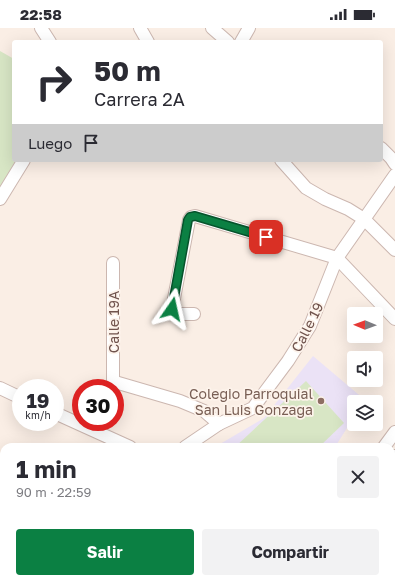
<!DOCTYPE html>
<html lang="es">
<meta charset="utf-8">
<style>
:root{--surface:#fff;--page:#f2f2f3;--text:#2b2b33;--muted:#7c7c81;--accent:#0b8043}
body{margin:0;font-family:"Golos Text",sans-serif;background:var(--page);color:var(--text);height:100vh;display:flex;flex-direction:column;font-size:15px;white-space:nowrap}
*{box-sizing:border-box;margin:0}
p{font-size:13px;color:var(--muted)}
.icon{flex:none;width:22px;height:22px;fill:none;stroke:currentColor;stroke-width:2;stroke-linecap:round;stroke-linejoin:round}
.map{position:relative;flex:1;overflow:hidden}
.panel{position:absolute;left:0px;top:415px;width:395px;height:140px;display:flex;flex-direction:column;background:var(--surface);border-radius:12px 12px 0 0;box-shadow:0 4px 16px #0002}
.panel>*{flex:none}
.top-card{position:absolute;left:12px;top:12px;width:371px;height:122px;border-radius:4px;box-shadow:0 4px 16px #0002;background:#fff;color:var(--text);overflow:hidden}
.needle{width:26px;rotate:271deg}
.controls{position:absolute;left:347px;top:279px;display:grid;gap:8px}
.controls a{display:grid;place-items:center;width:36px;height:36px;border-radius:4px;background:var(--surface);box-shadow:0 4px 16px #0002;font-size:20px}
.speed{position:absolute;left:12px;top:351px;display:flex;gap:8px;font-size:20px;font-weight:700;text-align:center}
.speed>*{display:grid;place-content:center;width:52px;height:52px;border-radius:50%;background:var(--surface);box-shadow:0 4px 16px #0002;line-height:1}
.speed small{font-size:10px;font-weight:400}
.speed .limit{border:6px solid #d22;background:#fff;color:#111}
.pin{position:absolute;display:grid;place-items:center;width:34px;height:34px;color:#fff;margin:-17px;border-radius:8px;box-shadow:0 2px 6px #0006}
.me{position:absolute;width:44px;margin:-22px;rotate:11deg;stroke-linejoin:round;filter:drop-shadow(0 0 3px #0008)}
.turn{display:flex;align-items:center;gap:14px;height:84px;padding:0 16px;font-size:18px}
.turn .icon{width:52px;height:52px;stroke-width:2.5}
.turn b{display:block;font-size:28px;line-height:34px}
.then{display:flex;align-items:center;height:38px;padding:0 16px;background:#0003;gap:8px;font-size:15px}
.round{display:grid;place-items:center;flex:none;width:42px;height:42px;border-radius:4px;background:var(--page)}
.summary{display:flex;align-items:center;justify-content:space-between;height:68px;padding:0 16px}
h1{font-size:24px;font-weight:700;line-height:30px}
.primary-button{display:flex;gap:8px;margin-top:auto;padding:8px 16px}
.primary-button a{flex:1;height:46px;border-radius:4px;background:var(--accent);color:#fff;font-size:16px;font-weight:700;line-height:46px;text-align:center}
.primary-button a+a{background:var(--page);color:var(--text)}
.status{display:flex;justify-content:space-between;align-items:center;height:28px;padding:0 20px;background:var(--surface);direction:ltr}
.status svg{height:11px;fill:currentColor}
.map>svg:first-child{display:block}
.education{fill:#ebe2f6}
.green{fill:#d8e6c5}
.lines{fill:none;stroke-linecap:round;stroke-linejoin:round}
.street-casing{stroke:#ccb7b0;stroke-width:14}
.street{stroke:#fff;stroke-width:12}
.route-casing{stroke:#07532c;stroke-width:10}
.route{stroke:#0b8043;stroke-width:7}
.education-dot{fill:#8d6e63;stroke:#fdf3eb;stroke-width:1.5}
.labels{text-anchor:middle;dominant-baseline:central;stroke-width:3.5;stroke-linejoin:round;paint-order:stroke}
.street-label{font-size:14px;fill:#70534d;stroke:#fdf3eb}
.education-label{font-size:14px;fill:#785e54;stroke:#fdf3eb;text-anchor:end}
</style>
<div class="status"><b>22:58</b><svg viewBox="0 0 49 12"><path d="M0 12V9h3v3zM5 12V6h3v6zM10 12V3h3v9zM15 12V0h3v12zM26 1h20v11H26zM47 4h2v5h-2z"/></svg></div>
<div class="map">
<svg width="395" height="555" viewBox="0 0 395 555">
<rect width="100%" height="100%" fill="#faeee5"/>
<g class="education">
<polygon points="313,328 365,372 363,374 354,374 354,389 335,419 215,419 264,390"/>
<polygon points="262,551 365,551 363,555 264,555"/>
</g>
<g class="green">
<polygon points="0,23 14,31 14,132 18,132 2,160 0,159"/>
<polygon points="306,353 344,395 319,419 235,419"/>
</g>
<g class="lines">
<g class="street-casing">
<g id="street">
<polyline points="41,0 50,14"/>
<polyline points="140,0 148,14"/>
<polyline points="212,0 228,14"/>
<polyline points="241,14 249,0"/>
<polyline points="381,120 391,130 395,136"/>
<polyline points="281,132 306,160 325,171 348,181 364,191 395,222"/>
<polyline points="0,171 24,132"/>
<polyline points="113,235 113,352 115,354 180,373 204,383 219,396"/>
<polyline points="194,286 175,286 172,281 189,192 191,189 195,188 337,230 395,291"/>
<polyline points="0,360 21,370"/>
<polyline points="55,385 130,419"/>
<polyline points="185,419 219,396 253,380 288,333 310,298 337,230 395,147"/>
<polyline points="384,419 395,404"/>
<polyline points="391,433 395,428"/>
<polyline points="0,455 4,458"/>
<polyline points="391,475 395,478"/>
<polyline points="391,541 395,534"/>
<polyline points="179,551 188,555"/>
<polyline points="255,551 257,555"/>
<polyline points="0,553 4,555"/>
<polyline points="383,555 385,551"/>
</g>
</g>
<use href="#street" class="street"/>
</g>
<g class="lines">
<g class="route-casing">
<polyline id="route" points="172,281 188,192 190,189 195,188 266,209"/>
</g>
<use href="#route" class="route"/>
</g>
<circle class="education-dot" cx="321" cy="373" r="4"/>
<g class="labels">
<g class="street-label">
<text transform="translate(113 294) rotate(-90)">Calle 19A</text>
<text transform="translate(307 299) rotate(-63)">Calle 19</text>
</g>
<g class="education-label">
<text x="313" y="365">Colegio Parroquial<tspan x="313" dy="16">San Luis Gonzaga</tspan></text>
</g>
</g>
</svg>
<div class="controls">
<a><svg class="needle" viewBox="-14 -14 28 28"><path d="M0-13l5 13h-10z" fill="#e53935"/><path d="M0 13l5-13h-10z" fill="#7c7c81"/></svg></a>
<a><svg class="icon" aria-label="sound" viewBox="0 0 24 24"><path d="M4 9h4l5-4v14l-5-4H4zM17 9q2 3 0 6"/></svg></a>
<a><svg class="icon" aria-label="layers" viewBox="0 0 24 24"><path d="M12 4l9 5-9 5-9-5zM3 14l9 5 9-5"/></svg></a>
</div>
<div class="speed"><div>19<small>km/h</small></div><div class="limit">30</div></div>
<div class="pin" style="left:266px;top:209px;background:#d93025"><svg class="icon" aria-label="arrive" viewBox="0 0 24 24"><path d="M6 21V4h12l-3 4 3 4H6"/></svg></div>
<svg class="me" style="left:172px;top:281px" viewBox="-20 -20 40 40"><path d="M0-17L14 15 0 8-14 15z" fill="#0b8043" stroke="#fff" stroke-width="4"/></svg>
<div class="top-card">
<div class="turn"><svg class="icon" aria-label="right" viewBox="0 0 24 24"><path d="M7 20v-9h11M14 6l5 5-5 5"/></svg><div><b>50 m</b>Carrera 2A</div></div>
<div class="then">Luego<svg class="icon" aria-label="arrive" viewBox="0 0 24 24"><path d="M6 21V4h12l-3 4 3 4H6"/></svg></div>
</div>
<section class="panel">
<div class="summary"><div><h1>1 min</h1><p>90 m · 22:59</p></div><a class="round"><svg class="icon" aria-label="close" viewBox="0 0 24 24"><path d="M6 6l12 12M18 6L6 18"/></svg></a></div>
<div class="primary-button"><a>Salir</a><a>Compartir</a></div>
</section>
</div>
